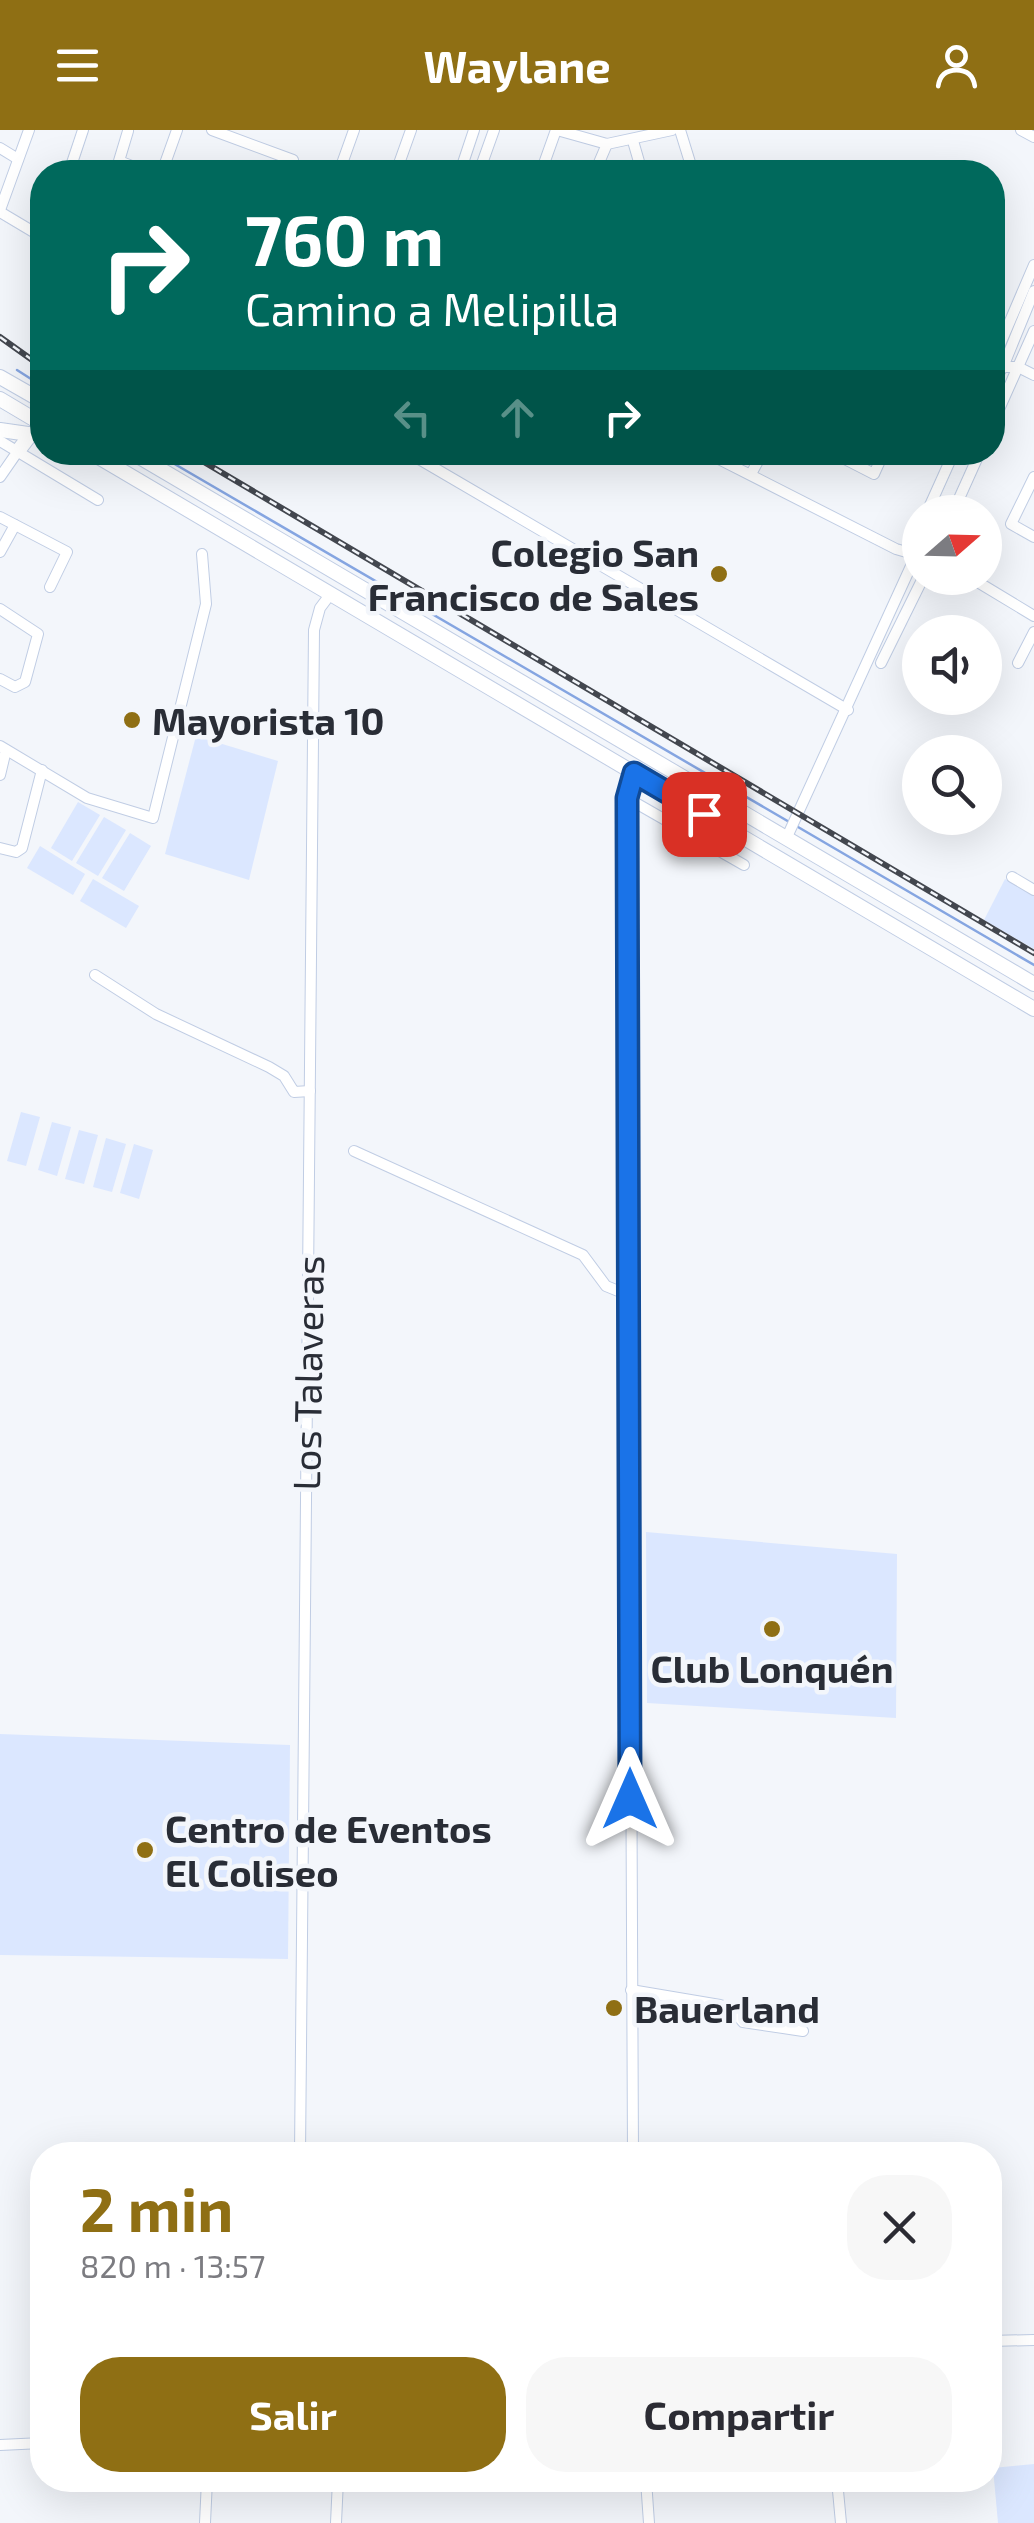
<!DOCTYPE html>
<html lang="es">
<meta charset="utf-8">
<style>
:root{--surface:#fff;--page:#f7f7f7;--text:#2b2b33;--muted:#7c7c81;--accent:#8f6f14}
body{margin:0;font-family:"Exo 2",sans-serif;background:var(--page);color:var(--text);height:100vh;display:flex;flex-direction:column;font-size:38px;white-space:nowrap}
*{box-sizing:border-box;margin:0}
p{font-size:32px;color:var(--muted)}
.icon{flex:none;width:55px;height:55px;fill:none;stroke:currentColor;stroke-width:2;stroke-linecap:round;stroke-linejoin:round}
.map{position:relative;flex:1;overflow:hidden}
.details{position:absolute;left:30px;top:2012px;width:972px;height:350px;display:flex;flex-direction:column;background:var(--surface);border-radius:40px;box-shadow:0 10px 40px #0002}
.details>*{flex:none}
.guide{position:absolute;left:30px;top:30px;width:975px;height:305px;border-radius:40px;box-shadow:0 10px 40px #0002;background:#00695c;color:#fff;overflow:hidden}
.needle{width:65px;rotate:70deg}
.fabs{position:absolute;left:902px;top:365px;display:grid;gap:20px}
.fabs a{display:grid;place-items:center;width:100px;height:100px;border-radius:50%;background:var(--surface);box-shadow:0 10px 40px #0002;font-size:50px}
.pin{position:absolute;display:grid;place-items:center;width:85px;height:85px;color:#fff;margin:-42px;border-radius:20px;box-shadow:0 5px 15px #0006}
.me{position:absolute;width:110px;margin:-55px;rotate:0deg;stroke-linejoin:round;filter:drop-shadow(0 0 8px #0008)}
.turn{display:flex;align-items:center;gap:35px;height:210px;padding:0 50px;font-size:45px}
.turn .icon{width:130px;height:130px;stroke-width:2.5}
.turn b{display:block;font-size:70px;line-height:85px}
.lanes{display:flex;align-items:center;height:95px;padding:0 50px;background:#0003;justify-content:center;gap:50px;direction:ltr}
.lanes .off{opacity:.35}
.round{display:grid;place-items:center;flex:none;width:105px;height:105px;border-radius:40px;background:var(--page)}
.overview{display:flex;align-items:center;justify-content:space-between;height:170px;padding:0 50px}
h1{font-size:60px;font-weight:700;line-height:75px;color:var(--accent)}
.primary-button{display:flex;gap:20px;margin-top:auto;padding:20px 50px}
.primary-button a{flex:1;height:115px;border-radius:40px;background:var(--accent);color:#fff;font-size:40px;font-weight:700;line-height:115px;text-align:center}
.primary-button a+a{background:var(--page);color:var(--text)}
header{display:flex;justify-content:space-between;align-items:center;height:130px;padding:0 50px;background:var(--accent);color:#fff;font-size:45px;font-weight:700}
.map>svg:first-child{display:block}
.green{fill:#dbe7ff}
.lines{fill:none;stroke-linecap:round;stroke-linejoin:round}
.stream{stroke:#85a5e1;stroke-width:2.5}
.minor-casing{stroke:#c0cde4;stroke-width:12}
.major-casing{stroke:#c0cde4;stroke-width:16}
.minor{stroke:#fff;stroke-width:10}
.major{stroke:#fff;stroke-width:14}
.rail-casing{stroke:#43474f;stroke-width:6}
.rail{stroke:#f3f6fb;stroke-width:2.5;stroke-dasharray:8;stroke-linecap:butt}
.route-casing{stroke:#114b97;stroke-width:25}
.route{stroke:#1a73e8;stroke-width:18}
.poi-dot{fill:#8f6f14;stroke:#f3f6fb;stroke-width:4}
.labels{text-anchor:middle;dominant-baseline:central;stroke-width:9;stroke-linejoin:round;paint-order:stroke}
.poi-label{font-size:38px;font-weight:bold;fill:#292d36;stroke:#f3f6fb;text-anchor:start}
.street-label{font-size:38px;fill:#292d36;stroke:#f3f6fb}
</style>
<header><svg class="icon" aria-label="menu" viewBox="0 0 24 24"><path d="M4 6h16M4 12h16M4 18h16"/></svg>Waylane<svg class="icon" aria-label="person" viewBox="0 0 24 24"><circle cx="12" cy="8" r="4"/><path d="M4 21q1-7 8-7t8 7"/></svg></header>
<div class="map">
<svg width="1034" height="2393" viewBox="0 0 1034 2393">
<rect width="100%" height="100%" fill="#f3f6fb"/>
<g class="green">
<polygon points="196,606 278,631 249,750 165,724"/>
<polygon points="78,672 100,685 72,731 51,718"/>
<polygon points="104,687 126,700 98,746 76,733"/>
<polygon points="130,703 151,716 124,761 102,748"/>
<polygon points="40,716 85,744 73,765 27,738"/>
<polygon points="93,749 139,776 126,798 80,771"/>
<polygon points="1005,749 1034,765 1034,819 984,790"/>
<polygon points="21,982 40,987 26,1036 7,1031"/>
<polygon points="52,992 71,997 57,1046 38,1040"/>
<polygon points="79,1000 98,1005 84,1054 65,1049"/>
<polygon points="106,1008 126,1014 112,1062 93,1057"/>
<polygon points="134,1014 153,1020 139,1069 120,1063"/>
<polygon points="646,1402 897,1424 896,1588 647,1573"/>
<polygon points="0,1604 290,1615 288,1829 0,1825"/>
<polygon points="1034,2334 1034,2393 998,2393 993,2338"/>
</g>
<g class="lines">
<g class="stream">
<polyline points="17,240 42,256"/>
<polyline points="154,322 791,693"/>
<polyline points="798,697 1034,835"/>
</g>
<g class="minor-casing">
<g id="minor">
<polyline points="212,0 293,30"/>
<polyline points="557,0 607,14 672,0"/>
<polyline points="680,0 693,42"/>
<polyline points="1021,0 1034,7"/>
<polyline points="128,1 119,31 147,42"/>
<polyline points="633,11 642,42"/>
<polyline points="0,18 18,29"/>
<polyline points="69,42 83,0"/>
<polyline points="162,42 177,0"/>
<polyline points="339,42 354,0"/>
<polyline points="396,42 411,0"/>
<polyline points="460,42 474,0"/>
<polyline points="479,42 494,0"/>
<polyline points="541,42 556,0"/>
<polyline points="595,42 607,14"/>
<polyline points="0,80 29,0"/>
<polyline points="0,82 42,107"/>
<polyline points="992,233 1034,135"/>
<polyline points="1003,237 1034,161"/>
<polyline points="992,253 1003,237 1018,237 1034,245"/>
<polyline points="992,295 1034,201"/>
<polyline points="0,311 98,370"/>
<polyline points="407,322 848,580"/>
<polyline points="705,322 896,419 920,426"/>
<polyline points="831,322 874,344 884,322"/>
<polyline points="522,329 526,322"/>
<polyline points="751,344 763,322"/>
<polyline points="0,347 18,321"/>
<polyline points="1034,347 1011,394 1034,407"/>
<polyline points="927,382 954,322"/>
<polyline points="953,382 980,322"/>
<polyline points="0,387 67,422 50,457"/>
<polyline points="0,422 15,395"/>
<polyline points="971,448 1034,486"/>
<polyline points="0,479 38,504 25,552 15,557 0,549"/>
<polyline points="881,533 923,448"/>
<polyline points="1018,533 1034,502"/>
<polyline points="0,616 87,668 153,688 206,474 202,424"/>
<polyline points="0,645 6,620"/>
<polyline points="627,668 744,735"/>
<polyline points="787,707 911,436 920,398"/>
<polyline points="0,718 16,722 22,718 42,640"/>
<polyline points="1012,747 1034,760"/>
<polyline points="95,845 156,884 269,937 284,946 294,962 310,961"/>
<polyline points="354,1021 583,1125 606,1156 628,1165"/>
<polyline points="631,1860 720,1875 732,1879 743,1892 803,1901"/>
<polyline points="300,2025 314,500 320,478 329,466"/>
<polyline points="633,2025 627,668 635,643"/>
<polyline points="990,2211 1034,2210"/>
<polyline points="0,2315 42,2313"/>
<polyline points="646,2350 649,2393"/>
<polyline points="837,2350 841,2393"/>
<polyline points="205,2393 207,2350"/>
<polyline points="336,2393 338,2350"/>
</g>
</g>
<g class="major-casing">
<g id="major">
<polyline points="0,247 42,271"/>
<polyline points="0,269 42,294"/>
<polyline points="0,300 42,306"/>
<polyline points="18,321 31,304"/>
<polyline points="90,322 1034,879"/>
<polyline points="131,322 1034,854"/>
<polyline points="672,665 680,699"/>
<polyline points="709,715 736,703"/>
</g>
</g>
<use href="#minor" class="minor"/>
<use href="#major" class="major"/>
<g class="rail-casing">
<g id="rail">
<polyline points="0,207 42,237"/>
<polyline points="187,322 1034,823"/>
</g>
</g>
<use href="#rail" class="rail"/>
</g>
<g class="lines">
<g class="route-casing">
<polyline id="route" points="630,1669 627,668 634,643 704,684"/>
</g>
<use href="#route" class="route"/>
</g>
<g class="poi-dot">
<circle cx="719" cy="444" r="10"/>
<circle cx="132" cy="590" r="10"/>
<circle cx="772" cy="1499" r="10"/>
<circle cx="145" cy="1720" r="10"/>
<circle cx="614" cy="1878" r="10"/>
</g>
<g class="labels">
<g class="poi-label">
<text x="699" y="422" text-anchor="end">Colegio San<tspan x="699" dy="44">Francisco de Sales</tspan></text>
<text x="152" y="590">Mayorista 10</text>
<text x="772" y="1538" text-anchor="middle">Club Lonquén</text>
<text x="165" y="1698">Centro de Eventos<tspan x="165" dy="44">El Coliseo</tspan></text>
<text x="634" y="1878">Bauerland</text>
</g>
<g class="street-label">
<text transform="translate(307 1243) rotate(-89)">Los Talaveras</text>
</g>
</g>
</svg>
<div class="fabs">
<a><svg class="needle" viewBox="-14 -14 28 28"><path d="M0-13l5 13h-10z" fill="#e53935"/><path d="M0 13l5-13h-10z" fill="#7c7c81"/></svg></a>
<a><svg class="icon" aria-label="sound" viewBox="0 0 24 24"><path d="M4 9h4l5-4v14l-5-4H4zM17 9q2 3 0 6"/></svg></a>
<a><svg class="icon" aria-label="search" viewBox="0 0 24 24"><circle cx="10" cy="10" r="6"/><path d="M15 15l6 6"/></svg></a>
</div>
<div class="pin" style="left:704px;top:684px;background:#d93025"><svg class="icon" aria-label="arrive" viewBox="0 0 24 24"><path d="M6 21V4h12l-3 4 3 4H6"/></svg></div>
<svg class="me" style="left:630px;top:1669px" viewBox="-20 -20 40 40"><path d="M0-17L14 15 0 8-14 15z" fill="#1a73e8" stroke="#fff" stroke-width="4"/></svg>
<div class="guide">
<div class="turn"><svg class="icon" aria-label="right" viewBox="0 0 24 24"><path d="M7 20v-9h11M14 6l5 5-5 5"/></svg><div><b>760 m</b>Camino a Melipilla</div></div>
<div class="lanes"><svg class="icon off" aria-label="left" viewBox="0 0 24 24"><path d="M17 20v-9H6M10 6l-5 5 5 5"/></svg><svg class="icon off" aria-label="ahead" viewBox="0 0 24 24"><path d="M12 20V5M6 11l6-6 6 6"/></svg><svg class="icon" aria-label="right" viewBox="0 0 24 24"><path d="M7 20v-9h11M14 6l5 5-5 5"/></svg></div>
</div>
<section class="details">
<div class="overview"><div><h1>2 min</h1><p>820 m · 13:57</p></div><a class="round"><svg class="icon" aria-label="close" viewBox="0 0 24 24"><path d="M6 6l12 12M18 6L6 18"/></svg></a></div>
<div class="primary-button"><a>Salir</a><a>Compartir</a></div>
</section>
</div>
